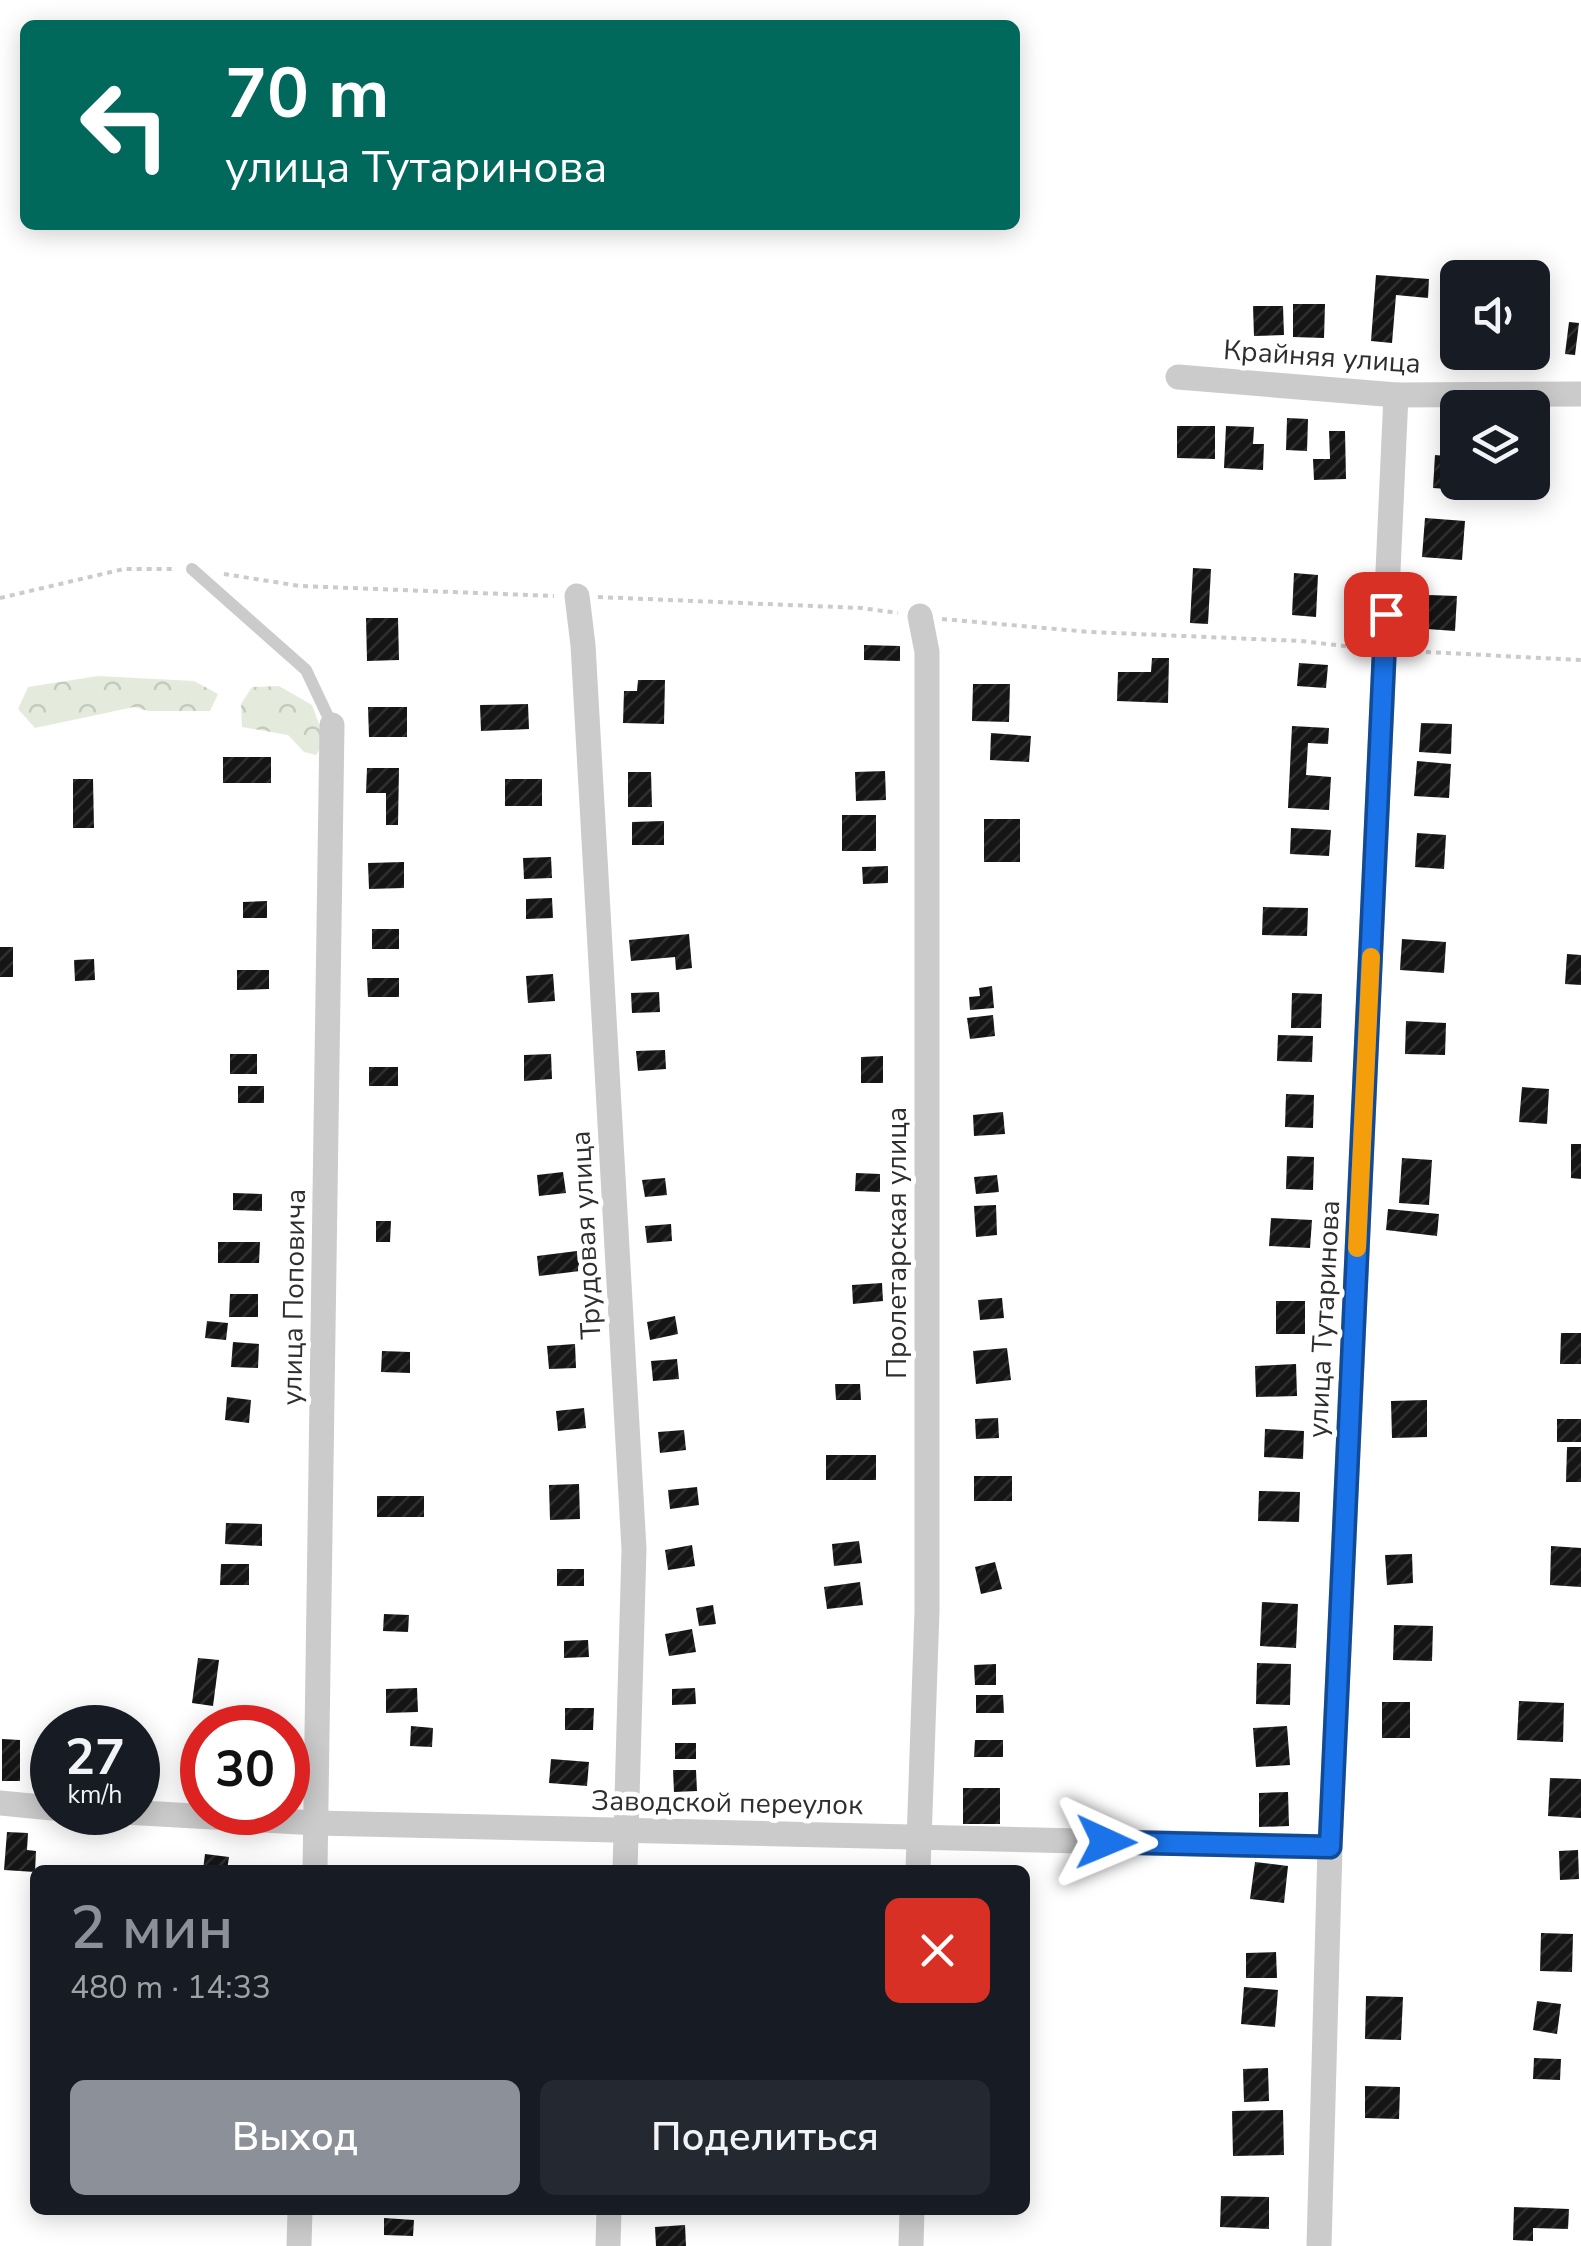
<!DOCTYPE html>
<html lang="ru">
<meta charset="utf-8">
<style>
:root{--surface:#171b24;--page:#242831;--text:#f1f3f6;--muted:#9ea1a6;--accent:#8c9099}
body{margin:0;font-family:"Nunito Sans",sans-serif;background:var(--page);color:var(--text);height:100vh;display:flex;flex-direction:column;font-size:38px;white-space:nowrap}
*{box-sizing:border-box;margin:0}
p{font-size:32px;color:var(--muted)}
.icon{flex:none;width:55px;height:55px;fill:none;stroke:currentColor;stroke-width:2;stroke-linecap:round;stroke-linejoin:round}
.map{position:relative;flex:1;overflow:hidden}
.drawer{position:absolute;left:30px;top:1865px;width:1000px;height:350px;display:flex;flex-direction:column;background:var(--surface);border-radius:15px;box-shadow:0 5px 25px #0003}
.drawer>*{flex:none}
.top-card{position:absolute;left:20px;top:20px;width:1000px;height:210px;border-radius:15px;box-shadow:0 5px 25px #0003;background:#00695c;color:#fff;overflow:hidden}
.tools{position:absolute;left:1440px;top:260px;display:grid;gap:20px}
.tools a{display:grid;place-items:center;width:110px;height:110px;border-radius:15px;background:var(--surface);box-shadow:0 5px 25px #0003;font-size:50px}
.speed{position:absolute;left:30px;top:1705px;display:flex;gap:20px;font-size:50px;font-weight:700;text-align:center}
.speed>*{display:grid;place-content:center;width:130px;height:130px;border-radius:50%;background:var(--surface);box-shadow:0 5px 25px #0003;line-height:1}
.speed small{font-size:25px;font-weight:400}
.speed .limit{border:15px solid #d22;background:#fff;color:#111}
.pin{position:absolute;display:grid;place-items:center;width:85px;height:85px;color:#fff;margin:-42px;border-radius:20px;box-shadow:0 5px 15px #0006}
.me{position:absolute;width:110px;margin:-55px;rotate:91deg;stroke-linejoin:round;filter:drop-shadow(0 0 8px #0008)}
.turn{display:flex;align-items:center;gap:35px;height:210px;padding:0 40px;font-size:45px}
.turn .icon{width:130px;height:130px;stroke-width:2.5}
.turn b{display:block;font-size:70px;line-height:85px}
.round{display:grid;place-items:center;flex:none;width:105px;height:105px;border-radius:15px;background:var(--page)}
.headline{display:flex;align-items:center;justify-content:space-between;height:170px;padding:0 40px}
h1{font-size:60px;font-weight:600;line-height:75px;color:var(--accent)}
.button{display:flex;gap:20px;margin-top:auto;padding:20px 40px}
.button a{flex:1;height:115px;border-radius:15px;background:var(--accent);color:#fff;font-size:40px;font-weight:600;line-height:115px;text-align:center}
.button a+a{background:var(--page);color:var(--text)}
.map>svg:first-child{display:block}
.forest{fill:url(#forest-crowns)}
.building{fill:url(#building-hatch)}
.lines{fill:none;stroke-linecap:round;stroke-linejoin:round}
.path{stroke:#cbcbcb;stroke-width:4;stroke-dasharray:5 5;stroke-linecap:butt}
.service{stroke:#cbcbcb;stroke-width:12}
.minor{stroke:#cbcbcb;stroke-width:25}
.route-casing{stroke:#114b97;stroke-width:25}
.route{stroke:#1a73e8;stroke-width:18}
.slow{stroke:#f59e0b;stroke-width:18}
.labels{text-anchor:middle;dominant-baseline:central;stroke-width:10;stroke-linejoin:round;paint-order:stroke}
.street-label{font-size:28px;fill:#2e2e2e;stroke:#fff}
</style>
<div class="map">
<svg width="1581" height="2246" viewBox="0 0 1581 2246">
<defs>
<pattern id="forest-crowns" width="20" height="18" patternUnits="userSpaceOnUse" patternTransform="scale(2.5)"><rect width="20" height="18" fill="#e4ebdc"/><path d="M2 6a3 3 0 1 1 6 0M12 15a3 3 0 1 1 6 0" fill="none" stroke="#c4cabd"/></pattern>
<pattern id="building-hatch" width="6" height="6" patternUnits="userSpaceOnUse" patternTransform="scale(2.5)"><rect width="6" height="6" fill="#151515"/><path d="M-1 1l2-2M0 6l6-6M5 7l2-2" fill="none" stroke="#2f2f2f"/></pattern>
</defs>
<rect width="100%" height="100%" fill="#fff"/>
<g class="forest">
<polygon points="98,676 194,681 218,694 210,711 148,711 134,707 35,728 18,709 28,687"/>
<polygon points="279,686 312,705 325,740 316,755 304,752 288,735 242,727 241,704 252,687"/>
</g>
<g class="building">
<polygon points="1376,275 1429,279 1428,298 1396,295 1392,343 1371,341"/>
<polygon points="1293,304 1325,304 1324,338 1293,337"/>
<polygon points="1253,306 1283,306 1284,335 1254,336"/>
<polygon points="1569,322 1579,323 1575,355 1565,354"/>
<polygon points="1287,418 1308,419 1307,451 1286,450"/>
<polygon points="1177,426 1215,426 1215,459 1177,458"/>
<polygon points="1226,426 1254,427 1253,444 1264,444 1263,470 1224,468"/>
<polygon points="1329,431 1345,431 1346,479 1314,480 1313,459 1330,459"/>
<polygon points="1435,455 1458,457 1461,490 1433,488"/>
<polygon points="1425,518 1465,521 1462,560 1422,557"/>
<polygon points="1193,568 1211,569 1208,624 1190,623"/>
<polygon points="1294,573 1318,575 1316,617 1292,615"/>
<polygon points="1429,595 1457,596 1455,631 1427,629"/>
<polygon points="366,618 398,618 399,660 367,661"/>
<polygon points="864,645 900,646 900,661 864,660"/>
<polygon points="1152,658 1169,658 1168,703 1117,701 1118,672 1151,672"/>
<polygon points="1299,663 1328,665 1326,688 1297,686"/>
<polygon points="638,680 665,680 664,724 623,723 624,691 637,691"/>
<polygon points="973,684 1010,684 1009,722 972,721"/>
<polygon points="528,704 529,729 481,731 480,705"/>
<polygon points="368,707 407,707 407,737 369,737"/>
<polygon points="1421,723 1452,724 1451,754 1419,752"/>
<polygon points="1292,726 1329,728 1328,744 1308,743 1306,775 1331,777 1329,810 1288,808"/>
<polygon points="991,733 1031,736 1029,762 990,760"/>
<rect x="223" y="757" width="48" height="26"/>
<polygon points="1417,761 1451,764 1449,798 1414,796"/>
<polygon points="367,768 399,768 398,825 386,825 386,793 366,793"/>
<polygon points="885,771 886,800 856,801 855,772"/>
<polygon points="628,772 651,772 652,807 628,807"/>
<polygon points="73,779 93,779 94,828 73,828"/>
<rect x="505" y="779" width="37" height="27"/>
<rect x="842" y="815" width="34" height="36"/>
<rect x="984" y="819" width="36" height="43"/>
<polygon points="664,821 664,845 632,845 632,822"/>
<polygon points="1291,828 1331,830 1329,856 1290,854"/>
<polygon points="1417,833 1446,835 1444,869 1415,867"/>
<polygon points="551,857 552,878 524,879 523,858"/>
<polygon points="404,862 404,888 369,889 368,863"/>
<polygon points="888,866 888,883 863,884 862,867"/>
<polygon points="552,898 553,918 526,919 526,899"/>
<polygon points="267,901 267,918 243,918 243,902"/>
<polygon points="1263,907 1308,908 1307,936 1262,935"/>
<rect x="372" y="929" width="27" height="20"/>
<polygon points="689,934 692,968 676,970 675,957 631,961 629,940"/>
<polygon points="1402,939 1446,942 1444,973 1400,970"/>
<rect x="0" y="947" width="13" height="30"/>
<polygon points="1567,954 1581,955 1581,985 1565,984"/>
<polygon points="94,959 95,980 75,981 74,960"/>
<polygon points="237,970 269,970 269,989 237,990"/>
<polygon points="553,974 555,1001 528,1003 526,976"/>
<polygon points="367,978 399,978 399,997 368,997"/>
<polygon points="992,986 994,1008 970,1010 969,997 980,996 979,988"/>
<polygon points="659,992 660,1012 632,1013 631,993"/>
<polygon points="1292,993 1322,994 1321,1028 1291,1028"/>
<polygon points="993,1015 995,1036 970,1039 967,1018"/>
<polygon points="1406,1021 1446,1023 1445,1055 1405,1054"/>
<polygon points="1278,1035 1313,1036 1312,1062 1277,1061"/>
<polygon points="665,1050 666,1069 638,1071 636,1051"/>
<rect x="230" y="1054" width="27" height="20"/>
<polygon points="551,1054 552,1079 524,1081 524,1055"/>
<polygon points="883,1056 883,1083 861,1083 861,1057"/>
<rect x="369" y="1067" width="29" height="19"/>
<rect x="238" y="1086" width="26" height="17"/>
<polygon points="1522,1087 1549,1089 1547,1124 1519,1122"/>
<polygon points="1286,1094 1314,1095 1313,1128 1285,1127"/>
<polygon points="1003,1112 1005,1134 974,1136 973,1115"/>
<polygon points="1571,1144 1581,1144 1581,1179 1571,1178"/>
<polygon points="1287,1156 1314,1157 1313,1190 1286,1189"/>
<polygon points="1402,1158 1432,1160 1429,1205 1399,1203"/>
<polygon points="563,1172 566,1193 539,1196 537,1175"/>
<polygon points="856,1173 880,1174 880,1192 855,1191"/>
<polygon points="997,1175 999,1192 976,1194 974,1177"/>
<polygon points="665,1178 667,1195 645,1197 642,1180"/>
<polygon points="233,1193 262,1194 262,1211 233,1210"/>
<polygon points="996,1205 997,1235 976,1237 974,1206"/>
<polygon points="1388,1209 1439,1214 1437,1236 1386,1230"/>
<polygon points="1271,1218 1312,1220 1310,1248 1269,1246"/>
<polygon points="376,1221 391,1221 390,1242 376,1242"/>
<polygon points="671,1224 672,1241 647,1243 645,1226"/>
<polygon points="218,1242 260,1242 259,1263 218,1263"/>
<polygon points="577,1251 580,1271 539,1276 537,1256"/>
<polygon points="882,1283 883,1301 853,1304 852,1285"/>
<polygon points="230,1294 258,1294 258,1317 229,1317"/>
<polygon points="1002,1298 1004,1318 980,1320 978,1300"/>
<rect x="1276" y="1301" width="29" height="33"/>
<polygon points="675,1316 678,1334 650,1340 647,1322"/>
<polygon points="207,1321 228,1323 226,1340 205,1338"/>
<polygon points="1561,1333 1581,1333 1581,1364 1560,1364"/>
<polygon points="233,1342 259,1344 258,1368 231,1367"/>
<polygon points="575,1344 576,1368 549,1369 547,1346"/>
<polygon points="1007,1348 1011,1380 976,1384 973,1351"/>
<polygon points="382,1351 410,1352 410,1373 381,1372"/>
<polygon points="677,1359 679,1379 653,1381 651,1361"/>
<polygon points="1296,1364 1297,1396 1256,1397 1255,1366"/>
<polygon points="835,1384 860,1384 861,1400 836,1400"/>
<polygon points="227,1397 251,1400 249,1423 225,1420"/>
<polygon points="1427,1400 1427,1437 1392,1438 1391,1401"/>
<polygon points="584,1408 586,1428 558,1431 556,1411"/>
<polygon points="998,1418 999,1438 976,1439 975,1419"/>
<rect x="1557" y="1419" width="24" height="23"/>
<polygon points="1265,1429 1304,1431 1303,1459 1264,1457"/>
<polygon points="684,1430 686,1450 660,1453 658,1432"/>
<polygon points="1567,1447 1581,1447 1581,1482 1566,1482"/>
<rect x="826" y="1455" width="50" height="25"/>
<rect x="974" y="1476" width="38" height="25"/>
<polygon points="579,1484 580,1519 550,1520 549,1485"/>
<polygon points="697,1487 699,1505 670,1509 668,1490"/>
<polygon points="1259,1491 1300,1492 1299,1522 1258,1521"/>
<rect x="377" y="1496" width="47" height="21"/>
<polygon points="226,1523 262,1524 262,1546 225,1544"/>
<polygon points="859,1541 862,1563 834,1566 832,1544"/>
<polygon points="692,1545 695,1566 668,1570 665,1550"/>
<polygon points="1551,1546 1581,1548 1581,1587 1550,1585"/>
<polygon points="1412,1554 1413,1583 1387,1585 1385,1555"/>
<polygon points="995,1562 1002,1589 981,1594 975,1567"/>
<polygon points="221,1564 249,1564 249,1585 220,1585"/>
<rect x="557" y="1569" width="27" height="17"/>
<polygon points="860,1582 863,1605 827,1609 824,1587"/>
<polygon points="1262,1602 1298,1604 1296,1648 1260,1646"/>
<polygon points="713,1605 716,1624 699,1626 696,1608"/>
<polygon points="384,1614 409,1615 408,1632 383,1631"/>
<polygon points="1394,1625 1433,1626 1432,1661 1393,1660"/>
<polygon points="692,1629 696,1652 669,1656 665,1634"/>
<polygon points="588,1640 589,1657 564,1658 564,1641"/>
<polygon points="198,1658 219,1660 213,1706 192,1703"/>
<polygon points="1257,1663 1291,1664 1290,1705 1256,1704"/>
<polygon points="996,1664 996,1685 975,1685 974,1665"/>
<polygon points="417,1688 418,1712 386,1713 386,1689"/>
<polygon points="695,1688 696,1704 672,1705 672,1689"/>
<polygon points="976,1695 1003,1695 1004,1713 976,1713"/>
<polygon points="1519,1701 1564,1703 1563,1742 1517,1740"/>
<rect x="1382" y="1702" width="28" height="36"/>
<polygon points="565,1708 594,1708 593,1730 565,1730"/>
<polygon points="411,1726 433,1728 432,1747 410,1746"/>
<polygon points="1287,1726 1290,1765 1256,1767 1253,1728"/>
<polygon points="2,1739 20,1740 20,1781 2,1781"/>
<polygon points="975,1740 1003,1740 1003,1757 974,1757"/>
<rect x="675" y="1743" width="21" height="16"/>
<polygon points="42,1744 52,1746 52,1785 36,1783"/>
<polygon points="551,1759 589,1762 587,1786 549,1783"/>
<polygon points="673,1770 696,1770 697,1791 674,1792"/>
<polygon points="1550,1778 1581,1779 1581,1818 1548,1816"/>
<rect x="963" y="1788" width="37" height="36"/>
<polygon points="1288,1792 1289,1826 1259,1827 1259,1793"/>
<polygon points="7,1832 28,1833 27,1850 36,1851 35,1872 4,1870"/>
<polygon points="1578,1850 1579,1879 1560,1880 1559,1851"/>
<polygon points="205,1854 229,1857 227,1870 203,1870"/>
<polygon points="1255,1862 1288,1866 1284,1903 1250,1899"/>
<polygon points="1541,1933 1573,1934 1572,1972 1540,1971"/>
<polygon points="1276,1952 1277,1978 1246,1978 1246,1953"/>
<polygon points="1244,1987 1278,1990 1275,2027 1241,2024"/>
<polygon points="1366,1996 1403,1997 1401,2040 1365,2039"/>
<polygon points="1537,2001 1561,2004 1557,2034 1533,2030"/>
<polygon points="1534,2058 1561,2059 1560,2080 1533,2079"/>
<polygon points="1268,2068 1269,2101 1244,2102 1243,2069"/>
<polygon points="1365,2086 1400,2087 1399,2119 1365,2118"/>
<polygon points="1283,2110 1284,2155 1233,2156 1232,2111"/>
<polygon points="1221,2196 1269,2197 1269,2229 1220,2227"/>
<polygon points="1514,2207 1569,2209 1568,2229 1533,2228 1533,2241 1513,2240"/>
<polygon points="384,2218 414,2220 413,2236 384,2235"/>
<polygon points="685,2225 686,2246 656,2246 655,2227"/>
</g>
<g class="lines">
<g class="path">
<polyline points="224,574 300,586 554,596"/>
<polyline points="598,597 861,608 898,613"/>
<polyline points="0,598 124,569 175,569"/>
<polyline points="942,619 1090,632 1301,641 1362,648"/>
<polyline points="1406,651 1581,660"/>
</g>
<polyline class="service" points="192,569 306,670 332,725"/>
<g class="minor">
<polyline points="1178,377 1396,395 1581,394"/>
<polyline points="577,596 583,645 634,1549 625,1870"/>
<polyline points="0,1803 52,1808"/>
<polyline points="124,1812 317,1823 1330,1847"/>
<polyline points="315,1870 332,725"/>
<polyline points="918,1870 927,1611 927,652 920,616"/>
<polyline points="299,2246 300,2210"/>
<polyline points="608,2246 609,2210"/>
<polyline points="911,2246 912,2210"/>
<polyline points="1319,2246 1330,1847 1396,395"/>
</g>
</g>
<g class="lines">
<g class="route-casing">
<polyline id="route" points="1106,1842 1330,1847 1386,614"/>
</g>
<use href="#route" class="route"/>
<polyline class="slow" points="1357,1248 1371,957"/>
</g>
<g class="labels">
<g class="street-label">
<text transform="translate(1322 357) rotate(4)">Крайняя улица</text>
<text transform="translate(586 1235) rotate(-93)">Трудовая улица</text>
<text transform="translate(897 1243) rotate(-90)">Пролетарская улица</text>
<text transform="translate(294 1297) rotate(-89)">улица Поповича</text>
<text transform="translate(1324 1319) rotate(-87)">улица Тутаринова</text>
<text transform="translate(727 1803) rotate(1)">Заводской переулок</text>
</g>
</g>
</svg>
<div class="tools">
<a><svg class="icon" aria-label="sound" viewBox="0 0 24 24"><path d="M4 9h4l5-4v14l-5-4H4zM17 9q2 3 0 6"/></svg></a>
<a><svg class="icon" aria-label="layers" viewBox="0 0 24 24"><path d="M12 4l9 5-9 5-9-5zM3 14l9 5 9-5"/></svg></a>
</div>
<div class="speed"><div>27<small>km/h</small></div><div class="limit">30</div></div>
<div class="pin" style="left:1386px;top:614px;background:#d93025"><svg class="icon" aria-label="arrive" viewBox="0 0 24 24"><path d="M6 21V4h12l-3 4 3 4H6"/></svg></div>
<svg class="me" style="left:1106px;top:1842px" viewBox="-20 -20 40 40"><path d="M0-17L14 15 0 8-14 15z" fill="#1a73e8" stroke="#fff" stroke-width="4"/></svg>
<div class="top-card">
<div class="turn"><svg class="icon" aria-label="left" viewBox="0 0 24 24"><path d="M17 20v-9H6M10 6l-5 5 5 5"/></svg><div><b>70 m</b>улица Тутаринова</div></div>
</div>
<section class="drawer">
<div class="headline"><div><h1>2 мин</h1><p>480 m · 14:33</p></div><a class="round" style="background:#d93025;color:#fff"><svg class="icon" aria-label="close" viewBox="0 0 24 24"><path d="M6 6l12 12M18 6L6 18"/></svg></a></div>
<div class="button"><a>Выход</a><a>Поделиться</a></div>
</section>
</div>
